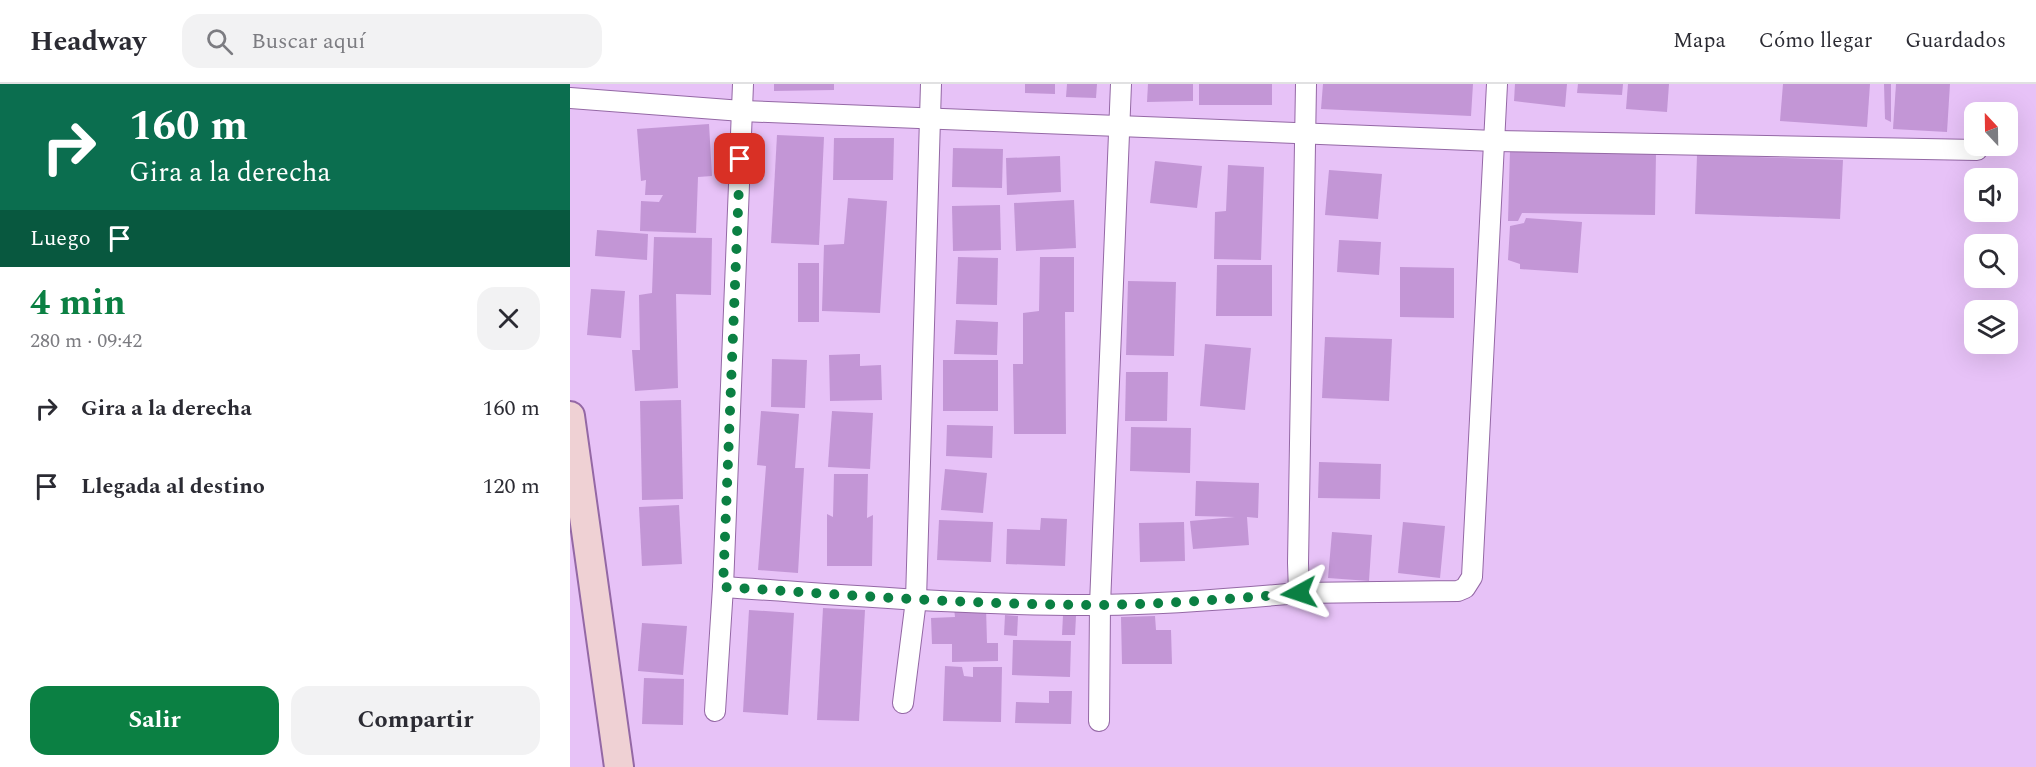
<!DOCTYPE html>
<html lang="es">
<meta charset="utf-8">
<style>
:root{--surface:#fff;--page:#f2f2f3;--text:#2b2b33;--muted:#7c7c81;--line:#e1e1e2;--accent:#0b8043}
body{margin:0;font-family:Spectral,serif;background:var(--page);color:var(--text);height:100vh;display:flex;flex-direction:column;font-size:22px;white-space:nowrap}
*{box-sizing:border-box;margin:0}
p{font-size:20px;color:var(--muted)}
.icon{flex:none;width:33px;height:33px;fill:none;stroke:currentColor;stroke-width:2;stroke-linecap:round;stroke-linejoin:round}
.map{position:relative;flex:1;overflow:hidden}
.side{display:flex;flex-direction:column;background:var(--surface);width:570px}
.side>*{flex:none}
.guide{background:#0b6e4f;color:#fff;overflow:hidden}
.needle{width:39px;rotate:338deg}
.buttons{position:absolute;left:1394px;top:18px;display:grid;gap:12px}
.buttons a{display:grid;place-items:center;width:54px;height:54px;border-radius:12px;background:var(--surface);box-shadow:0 6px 24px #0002;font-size:30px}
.pin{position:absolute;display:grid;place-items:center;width:51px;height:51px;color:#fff;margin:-26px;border-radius:12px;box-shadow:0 3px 9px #0006}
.me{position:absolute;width:66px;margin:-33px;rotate:265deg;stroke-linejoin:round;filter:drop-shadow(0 0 4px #0008)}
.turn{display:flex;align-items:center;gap:21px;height:126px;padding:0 30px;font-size:27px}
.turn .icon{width:78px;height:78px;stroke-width:2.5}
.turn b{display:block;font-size:42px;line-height:51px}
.then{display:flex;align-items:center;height:57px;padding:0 30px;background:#0003;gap:12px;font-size:22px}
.round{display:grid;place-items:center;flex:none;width:63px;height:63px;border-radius:18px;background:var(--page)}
.head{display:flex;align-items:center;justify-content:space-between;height:102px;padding:0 30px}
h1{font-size:36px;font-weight:700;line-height:45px;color:var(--accent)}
.primary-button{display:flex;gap:12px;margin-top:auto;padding:12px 30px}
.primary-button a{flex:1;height:69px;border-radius:18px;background:var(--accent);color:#fff;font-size:24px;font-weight:700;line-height:69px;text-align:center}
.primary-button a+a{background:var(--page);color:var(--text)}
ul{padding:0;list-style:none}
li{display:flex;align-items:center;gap:18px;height:78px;padding:0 30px}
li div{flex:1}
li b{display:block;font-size:22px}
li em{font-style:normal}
header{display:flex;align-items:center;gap:36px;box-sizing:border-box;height:84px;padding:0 30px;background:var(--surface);border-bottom:2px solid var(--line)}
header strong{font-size:28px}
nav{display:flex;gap:33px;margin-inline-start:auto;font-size:21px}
.search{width:420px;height:54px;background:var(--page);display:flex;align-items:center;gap:15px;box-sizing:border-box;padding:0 21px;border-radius:18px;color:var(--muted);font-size:22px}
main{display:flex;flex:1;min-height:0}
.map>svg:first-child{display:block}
.building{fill:#c396d6}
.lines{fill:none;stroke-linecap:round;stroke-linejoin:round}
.street-casing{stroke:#9468a5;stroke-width:22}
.secondary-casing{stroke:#9468a5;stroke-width:32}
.street{stroke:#fff;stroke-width:20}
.secondary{stroke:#efd1d4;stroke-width:28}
.route{stroke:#0b8043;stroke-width:10;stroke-dasharray:0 18}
</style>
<header>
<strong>Headway</strong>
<div class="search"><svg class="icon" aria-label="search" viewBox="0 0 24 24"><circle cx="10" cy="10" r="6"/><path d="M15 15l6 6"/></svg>Buscar aquí</div>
<nav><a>Mapa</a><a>Cómo llegar</a><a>Guardados</a></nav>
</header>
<main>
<section class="side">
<div class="guide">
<div class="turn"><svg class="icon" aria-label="right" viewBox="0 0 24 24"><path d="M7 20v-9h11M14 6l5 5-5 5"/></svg><div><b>160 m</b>Gira a la derecha</div></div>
<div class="then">Luego<svg class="icon" aria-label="arrive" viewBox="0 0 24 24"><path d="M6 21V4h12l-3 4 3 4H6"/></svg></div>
</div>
<div class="head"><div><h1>4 min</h1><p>280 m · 09:42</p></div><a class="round"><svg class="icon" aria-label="close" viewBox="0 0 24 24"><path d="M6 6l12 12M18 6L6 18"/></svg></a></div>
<ul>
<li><svg class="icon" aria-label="right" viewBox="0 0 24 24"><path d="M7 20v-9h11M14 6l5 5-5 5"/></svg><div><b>Gira a la derecha</b></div><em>160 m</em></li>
<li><svg class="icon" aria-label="arrive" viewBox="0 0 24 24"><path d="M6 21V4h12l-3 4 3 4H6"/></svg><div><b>Llegada al destino</b></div><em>120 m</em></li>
</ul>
<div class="primary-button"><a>Salir</a><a>Compartir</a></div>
</section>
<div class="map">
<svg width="1466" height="683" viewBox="0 0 1466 683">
<rect width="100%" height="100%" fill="#e7c2f7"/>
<g class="building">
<polygon points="204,0 264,0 264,6 204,7"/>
<polygon points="455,0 485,0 485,10 455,9"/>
<polygon points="497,0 527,0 526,14 496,13"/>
<polygon points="578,0 623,0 623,17 577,18"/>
<rect x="629" y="0" width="73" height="21"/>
<polygon points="753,0 903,0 901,32 751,25"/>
<polygon points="945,0 997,0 995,23 944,17"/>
<polygon points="1008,0 1053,0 1052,11 1007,9"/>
<polygon points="1058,0 1099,0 1097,28 1056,25"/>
<polygon points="1213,0 1300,0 1297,43 1210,37"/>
<polygon points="1314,0 1321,0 1321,38 1315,35"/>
<polygon points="1326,0 1380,0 1377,48 1323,45"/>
<polygon points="139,40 142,92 128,93 126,149 70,147 71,117 89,118 93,111 75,111 76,96 71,97 67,45"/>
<polygon points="207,51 254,53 249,161 201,159"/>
<polygon points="264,54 324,54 323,96 263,96"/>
<polygon points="383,64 433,65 432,104 382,103"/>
<polygon points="940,66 1086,69 1085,131 952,129 948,137 938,137"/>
<polygon points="1127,71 1273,76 1270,135 1125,130"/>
<polygon points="490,72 491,108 437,111 436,74"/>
<polygon points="585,77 632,82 627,124 580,119"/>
<polygon points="658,81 694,83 691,176 644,175 645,128 656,127"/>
<polygon points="759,86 812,90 808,135 755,131"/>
<polygon points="278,114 317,117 310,229 252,227 254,161 274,160"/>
<polygon points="504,116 506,164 446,167 444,119"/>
<polygon points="430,121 431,166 383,167 382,122"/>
<polygon points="956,134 1012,138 1008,189 950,185 950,180 938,176 940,142 954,139"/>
<polygon points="27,146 78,150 77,176 25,172"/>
<polygon points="84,153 142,154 141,211 106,210 108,304 65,307 62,266 70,266 69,211 82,209"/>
<polygon points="769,156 811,158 809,191 767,188"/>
<polygon points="388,173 428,174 427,221 386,220"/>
<polygon points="470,173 504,173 504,228 495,228 496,350 444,350 443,280 453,280 453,229 469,227"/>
<rect x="228" y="179" width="21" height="59"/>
<polygon points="647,181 702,181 702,232 646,232"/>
<polygon points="830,183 884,184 884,234 830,233"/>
<polygon points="558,197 606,198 604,272 556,271"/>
<polygon points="21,205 55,207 51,254 17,251"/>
<polygon points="386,236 428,238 427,271 384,270"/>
<polygon points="755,253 822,255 819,317 752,314"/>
<polygon points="635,260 681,264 675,326 630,322"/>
<polygon points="290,270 290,282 311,281 312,316 260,317 259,271"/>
<polygon points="202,275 237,276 235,324 201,323"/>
<rect x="373" y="276" width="55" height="51"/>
<polygon points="556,288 598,288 597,337 555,337"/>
<polygon points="111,316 113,415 72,416 70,317"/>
<polygon points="191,327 229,330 225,384 234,384 228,489 188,486 196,382 187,381"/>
<polygon points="262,327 303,329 300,385 258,383"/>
<polygon points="377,341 423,342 422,374 376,372"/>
<polygon points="561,343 621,344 620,389 560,387"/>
<polygon points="749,378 811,380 810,415 748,414"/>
<polygon points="375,385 417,389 413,429 371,426"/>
<polygon points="264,390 298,390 297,434 303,431 302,482 257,482 257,430 263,433"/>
<polygon points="626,397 689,399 688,434 677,433 679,461 623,465 620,437 665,433 625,432"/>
<polygon points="109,421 112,480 72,482 69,423"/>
<polygon points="471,434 497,435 495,482 436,480 437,445 470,446"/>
<polygon points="369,436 423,438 421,478 367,476"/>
<polygon points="614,438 615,477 570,478 569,439"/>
<polygon points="833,438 875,442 870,494 828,489"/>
<polygon points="762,448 802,451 799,497 758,494"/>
<polygon points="416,523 417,559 428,559 428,577 382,578 382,560 362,560 361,534 385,533 384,524"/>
<polygon points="253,524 295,526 289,637 247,636"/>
<polygon points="179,526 224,529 218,631 173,628"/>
<polygon points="435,531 448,532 447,552 434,551"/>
<polygon points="493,531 506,532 505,551 492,551"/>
<polygon points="585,532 586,546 601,546 602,580 552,580 551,533"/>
<polygon points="72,539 117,542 113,591 68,587"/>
<polygon points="443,556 501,557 500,593 442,591"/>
<polygon points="375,582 392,583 394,592 403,593 403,583 432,583 431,638 373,637"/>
<polygon points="74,594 114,595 113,641 72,640"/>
<polygon points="479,607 502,607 501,640 445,639 446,618 479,619"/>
</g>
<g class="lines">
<g class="street-casing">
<g id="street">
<polyline points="0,14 172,27 925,57 1407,66"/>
<path d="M153,503C278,511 404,522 530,521C596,520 663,515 729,509L728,479L736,0"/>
<polyline points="729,509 888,507 895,504 902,493 927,0"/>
<polyline points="333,619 346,516 361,0"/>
<polyline points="145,627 153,503 173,0"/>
<polyline points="529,637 530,521 551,0"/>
</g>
</g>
<g class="secondary-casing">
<polyline id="secondary" points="0,332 49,683"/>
</g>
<use href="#street" class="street"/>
<use href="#secondary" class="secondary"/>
</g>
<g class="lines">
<path class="route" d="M170,75L153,503C278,511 404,521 530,521C596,520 663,515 729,509"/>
</g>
</svg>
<div class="buttons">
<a><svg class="needle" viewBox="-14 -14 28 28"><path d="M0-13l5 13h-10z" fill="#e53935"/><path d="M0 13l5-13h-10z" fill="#7c7c81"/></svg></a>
<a><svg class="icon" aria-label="sound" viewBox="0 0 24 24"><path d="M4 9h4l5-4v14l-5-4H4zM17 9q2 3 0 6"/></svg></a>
<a><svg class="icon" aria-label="search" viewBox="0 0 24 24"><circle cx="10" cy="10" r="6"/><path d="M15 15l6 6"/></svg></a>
<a><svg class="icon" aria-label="layers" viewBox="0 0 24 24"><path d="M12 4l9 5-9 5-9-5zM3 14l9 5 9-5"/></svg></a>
</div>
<div class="pin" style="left:170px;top:75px;background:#d93025"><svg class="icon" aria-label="arrive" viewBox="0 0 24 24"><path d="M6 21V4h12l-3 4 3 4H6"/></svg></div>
<svg class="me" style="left:729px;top:509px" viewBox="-20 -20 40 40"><path d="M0-17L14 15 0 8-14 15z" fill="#0b8043" stroke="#fff" stroke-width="4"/></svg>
</div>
</main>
